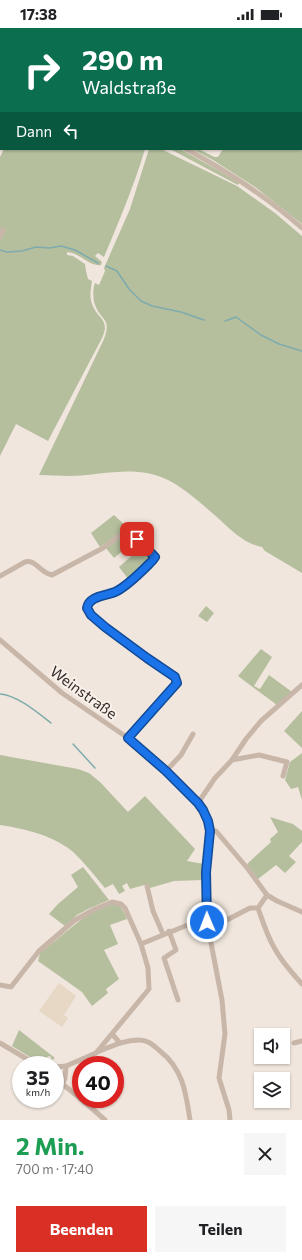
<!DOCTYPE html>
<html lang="de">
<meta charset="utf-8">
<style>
:root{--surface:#fff;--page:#f6f6f6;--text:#202124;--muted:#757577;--accent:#d93025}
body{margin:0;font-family:Commissioner,sans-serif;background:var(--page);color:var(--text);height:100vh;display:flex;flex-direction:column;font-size:15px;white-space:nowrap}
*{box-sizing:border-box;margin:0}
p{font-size:13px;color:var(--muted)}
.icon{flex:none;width:22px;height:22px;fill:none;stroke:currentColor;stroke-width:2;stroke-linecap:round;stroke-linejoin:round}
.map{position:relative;height:1092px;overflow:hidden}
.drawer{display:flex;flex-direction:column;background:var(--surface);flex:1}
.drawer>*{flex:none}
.guide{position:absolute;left:0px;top:0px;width:302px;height:122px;box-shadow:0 1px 3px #0004;background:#0b6e4f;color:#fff;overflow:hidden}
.fabs{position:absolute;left:254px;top:1000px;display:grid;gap:8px}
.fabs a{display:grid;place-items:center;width:36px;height:36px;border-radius:0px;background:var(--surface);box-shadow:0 1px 3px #0004;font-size:20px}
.speed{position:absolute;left:12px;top:1028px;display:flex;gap:8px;font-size:20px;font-weight:700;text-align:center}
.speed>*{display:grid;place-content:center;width:52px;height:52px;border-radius:50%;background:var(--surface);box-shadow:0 1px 3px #0004;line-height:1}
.speed small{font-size:10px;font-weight:400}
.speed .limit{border:6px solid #d22;background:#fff;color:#111}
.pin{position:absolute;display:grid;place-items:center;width:34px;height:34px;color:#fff;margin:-17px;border-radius:8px;box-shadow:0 2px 6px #0006}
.me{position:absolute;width:44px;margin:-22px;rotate:359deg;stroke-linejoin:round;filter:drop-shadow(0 0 3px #0008)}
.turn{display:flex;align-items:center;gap:14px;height:84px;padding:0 16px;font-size:18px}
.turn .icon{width:52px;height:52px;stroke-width:2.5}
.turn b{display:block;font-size:28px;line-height:34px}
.then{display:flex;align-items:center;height:38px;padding:0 16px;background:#0003;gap:8px;font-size:15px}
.round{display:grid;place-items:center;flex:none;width:42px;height:42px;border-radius:0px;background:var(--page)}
.headline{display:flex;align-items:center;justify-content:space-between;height:68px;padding:0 16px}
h1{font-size:24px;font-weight:700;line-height:30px;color:#1e9e55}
.action{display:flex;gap:8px;margin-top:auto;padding:8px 16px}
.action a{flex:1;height:46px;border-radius:0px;background:var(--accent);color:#fff;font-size:16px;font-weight:700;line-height:46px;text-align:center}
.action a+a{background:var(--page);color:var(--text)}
.status{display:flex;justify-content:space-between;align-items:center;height:28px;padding:0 20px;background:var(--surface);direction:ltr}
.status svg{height:11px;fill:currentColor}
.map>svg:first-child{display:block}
.green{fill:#b5bf9e}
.plaza{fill:#e7d7c5}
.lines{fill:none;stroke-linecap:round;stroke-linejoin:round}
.stream{stroke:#7eabac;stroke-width:1.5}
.minor{stroke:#c8b6a9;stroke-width:5}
.route-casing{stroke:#114b97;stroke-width:10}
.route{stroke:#1a73e8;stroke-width:7}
.labels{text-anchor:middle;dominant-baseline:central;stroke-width:4;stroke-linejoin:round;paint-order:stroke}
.street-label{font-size:15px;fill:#352c29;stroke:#f8f1e9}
</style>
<div class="status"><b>17:38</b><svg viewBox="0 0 49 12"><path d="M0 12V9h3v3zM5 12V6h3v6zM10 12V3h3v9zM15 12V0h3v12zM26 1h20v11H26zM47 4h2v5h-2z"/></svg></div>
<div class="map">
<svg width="302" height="1092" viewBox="0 0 302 1092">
<rect width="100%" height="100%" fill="#f0e6dd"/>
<g class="green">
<polygon points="23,0 302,0 302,196 255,159 213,132 192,121 199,121 214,129 218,129 223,121 301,121 301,1 27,1"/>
<path d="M4,121H145C134,158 119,193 104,229L98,225L95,228L102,234L101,237C90,239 80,225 67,224V227L73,228L85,236L86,243L88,251L92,253C91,261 89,268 92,276C97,291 111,291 102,310L48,413L16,396L0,428V129Z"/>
<path d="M149,121H161L237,158L275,185L302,208V545L265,523L262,519C245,516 232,503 219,491C203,477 187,462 168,452C136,436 104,447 69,448C59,448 49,447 39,447L104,311C112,290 101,293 95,277C93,272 93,263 94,258L95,255L99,257L105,243L104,240L130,181Z"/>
<polygon points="170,121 180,121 223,145 239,155 238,157"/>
<polygon points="114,487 128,500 100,519 91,505"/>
<polygon points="128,506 136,512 114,530 105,519"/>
<polygon points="142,519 151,527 151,530 129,552 119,539"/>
<polygon points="206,578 214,585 207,594 198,588"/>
<polygon points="261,621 272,629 254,658 260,661 269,647 292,664 277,677 238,648"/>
<polygon points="302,683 302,720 284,703"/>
<polygon points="302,725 302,772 298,759 291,761 285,752 290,734"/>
<path d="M0,727L78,741L89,745L100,754L128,784L145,768L195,821L187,833L204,836V852L174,853L150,860L148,856L130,861L127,855L122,858L125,863L119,866L113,856L105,860C95,848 84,834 72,823C52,807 25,801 0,797Z"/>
<polygon points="270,789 293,796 302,803 302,814 289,828 296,834 285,845 276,837 258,851 247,836 271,814 270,811 278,804"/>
<polygon points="83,839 109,872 88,881 77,887 65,898 49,886 58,876 78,859 71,847"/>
<path d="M114,875C122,877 124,884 127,891L110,897L118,916L104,922L119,951L106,961L108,965L92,978L82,964L38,933L40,925L83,890L94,883Z"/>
<polygon points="19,1002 55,1030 52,1032 50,1028 47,1029 48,1033 38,1034 12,1018"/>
</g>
<polygon class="plaza" points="59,955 76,968 64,987 68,990 62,999 39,983"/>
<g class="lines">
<g class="stream">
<polyline points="0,222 7,224 22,223 36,219 49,220 61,218 75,222 98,235"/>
<polyline points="106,238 117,243 129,261 141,273 152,278 181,284 201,291 204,292"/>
<polyline points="225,293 236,289 261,307 279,316 302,323"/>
<path d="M0,666C17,667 38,685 51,695"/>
<polyline points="73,716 95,740"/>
</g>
<g class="minor">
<polyline points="0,87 1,87"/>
<path d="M186,121C227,143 267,169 302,200"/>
<polyline points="0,209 3,202"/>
<path d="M0,548L25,534C36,531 40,545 52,547L103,520L126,503H128L155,529C148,540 132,553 120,561C110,568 90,566 87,580L91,587L105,599L147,630L175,649L177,655L128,710"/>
<polyline points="0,612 62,665 128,710 166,743 198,775 203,782 208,793 210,803 206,844 207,894 222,972 225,1006 219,1050 229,1082 230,1092"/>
<polyline points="232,732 246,711 261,693 302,657"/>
<polyline points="166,743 181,727 193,706"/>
<polyline points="198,775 215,750 232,732 259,727 287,734 283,748"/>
<polyline points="210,803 216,803 248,841 267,867 277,873 302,884"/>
<polyline points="147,858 153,883 163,906"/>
<path d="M258,880C263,894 267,908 275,921C282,934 292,945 302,956"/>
<polyline points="169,903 176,922 164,930 178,972"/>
<polyline points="0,957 11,959 39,923 75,892 95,881 112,874 121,876 125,880 141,916"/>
<polyline points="112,1006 120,1015"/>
<polyline points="0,1015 37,1037"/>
<polyline points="294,1015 302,1013"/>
<path d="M97,1024C110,1019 124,1012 139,1012C148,1012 153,1017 160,1023C183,1041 186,1065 190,1092"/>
<polyline points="55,1039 66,1038 96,1025 149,961 148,940 141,916 190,896 207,894 213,896 219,896 250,880 258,880 267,867"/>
<polyline points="55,1050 81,1071"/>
<polyline points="63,1055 65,1050 66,1038"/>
<polyline points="81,1071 105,1092"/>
</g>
</g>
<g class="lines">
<g class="route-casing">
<path id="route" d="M137,511L155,529L152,533C142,543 128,558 115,564C105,568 89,568 87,580L91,587L105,599L147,630L175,649L177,655L128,710L166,743L198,775L203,782L208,793L210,803L206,844L207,894"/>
</g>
<use href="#route" class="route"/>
</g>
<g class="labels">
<g class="street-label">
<text transform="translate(84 664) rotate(36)">Weinstraße</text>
</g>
</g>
</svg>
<div class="fabs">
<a><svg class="icon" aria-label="sound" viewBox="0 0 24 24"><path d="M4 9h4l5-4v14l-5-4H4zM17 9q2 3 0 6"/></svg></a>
<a><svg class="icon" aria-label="layers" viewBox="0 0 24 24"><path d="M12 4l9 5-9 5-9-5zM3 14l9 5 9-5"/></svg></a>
</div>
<div class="speed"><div>35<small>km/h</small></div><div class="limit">40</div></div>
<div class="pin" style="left:137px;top:511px;background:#d93025"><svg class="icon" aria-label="arrive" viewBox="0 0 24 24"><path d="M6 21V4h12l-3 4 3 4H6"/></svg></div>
<svg class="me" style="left:207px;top:894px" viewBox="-20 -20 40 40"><circle r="17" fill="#1a73e8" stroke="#fff" stroke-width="3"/><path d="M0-11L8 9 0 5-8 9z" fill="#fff"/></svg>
<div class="guide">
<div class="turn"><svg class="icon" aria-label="right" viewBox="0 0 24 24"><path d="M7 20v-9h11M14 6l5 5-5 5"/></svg><div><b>290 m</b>Waldstraße</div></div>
<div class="then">Dann<svg class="icon" aria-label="left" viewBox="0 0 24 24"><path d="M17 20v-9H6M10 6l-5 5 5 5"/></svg></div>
</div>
</div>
<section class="drawer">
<div class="headline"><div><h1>2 Min.</h1><p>700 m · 17:40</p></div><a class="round"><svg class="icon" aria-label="close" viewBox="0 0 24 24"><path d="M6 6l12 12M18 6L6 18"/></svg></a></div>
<div class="action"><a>Beenden</a><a>Teilen</a></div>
</section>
